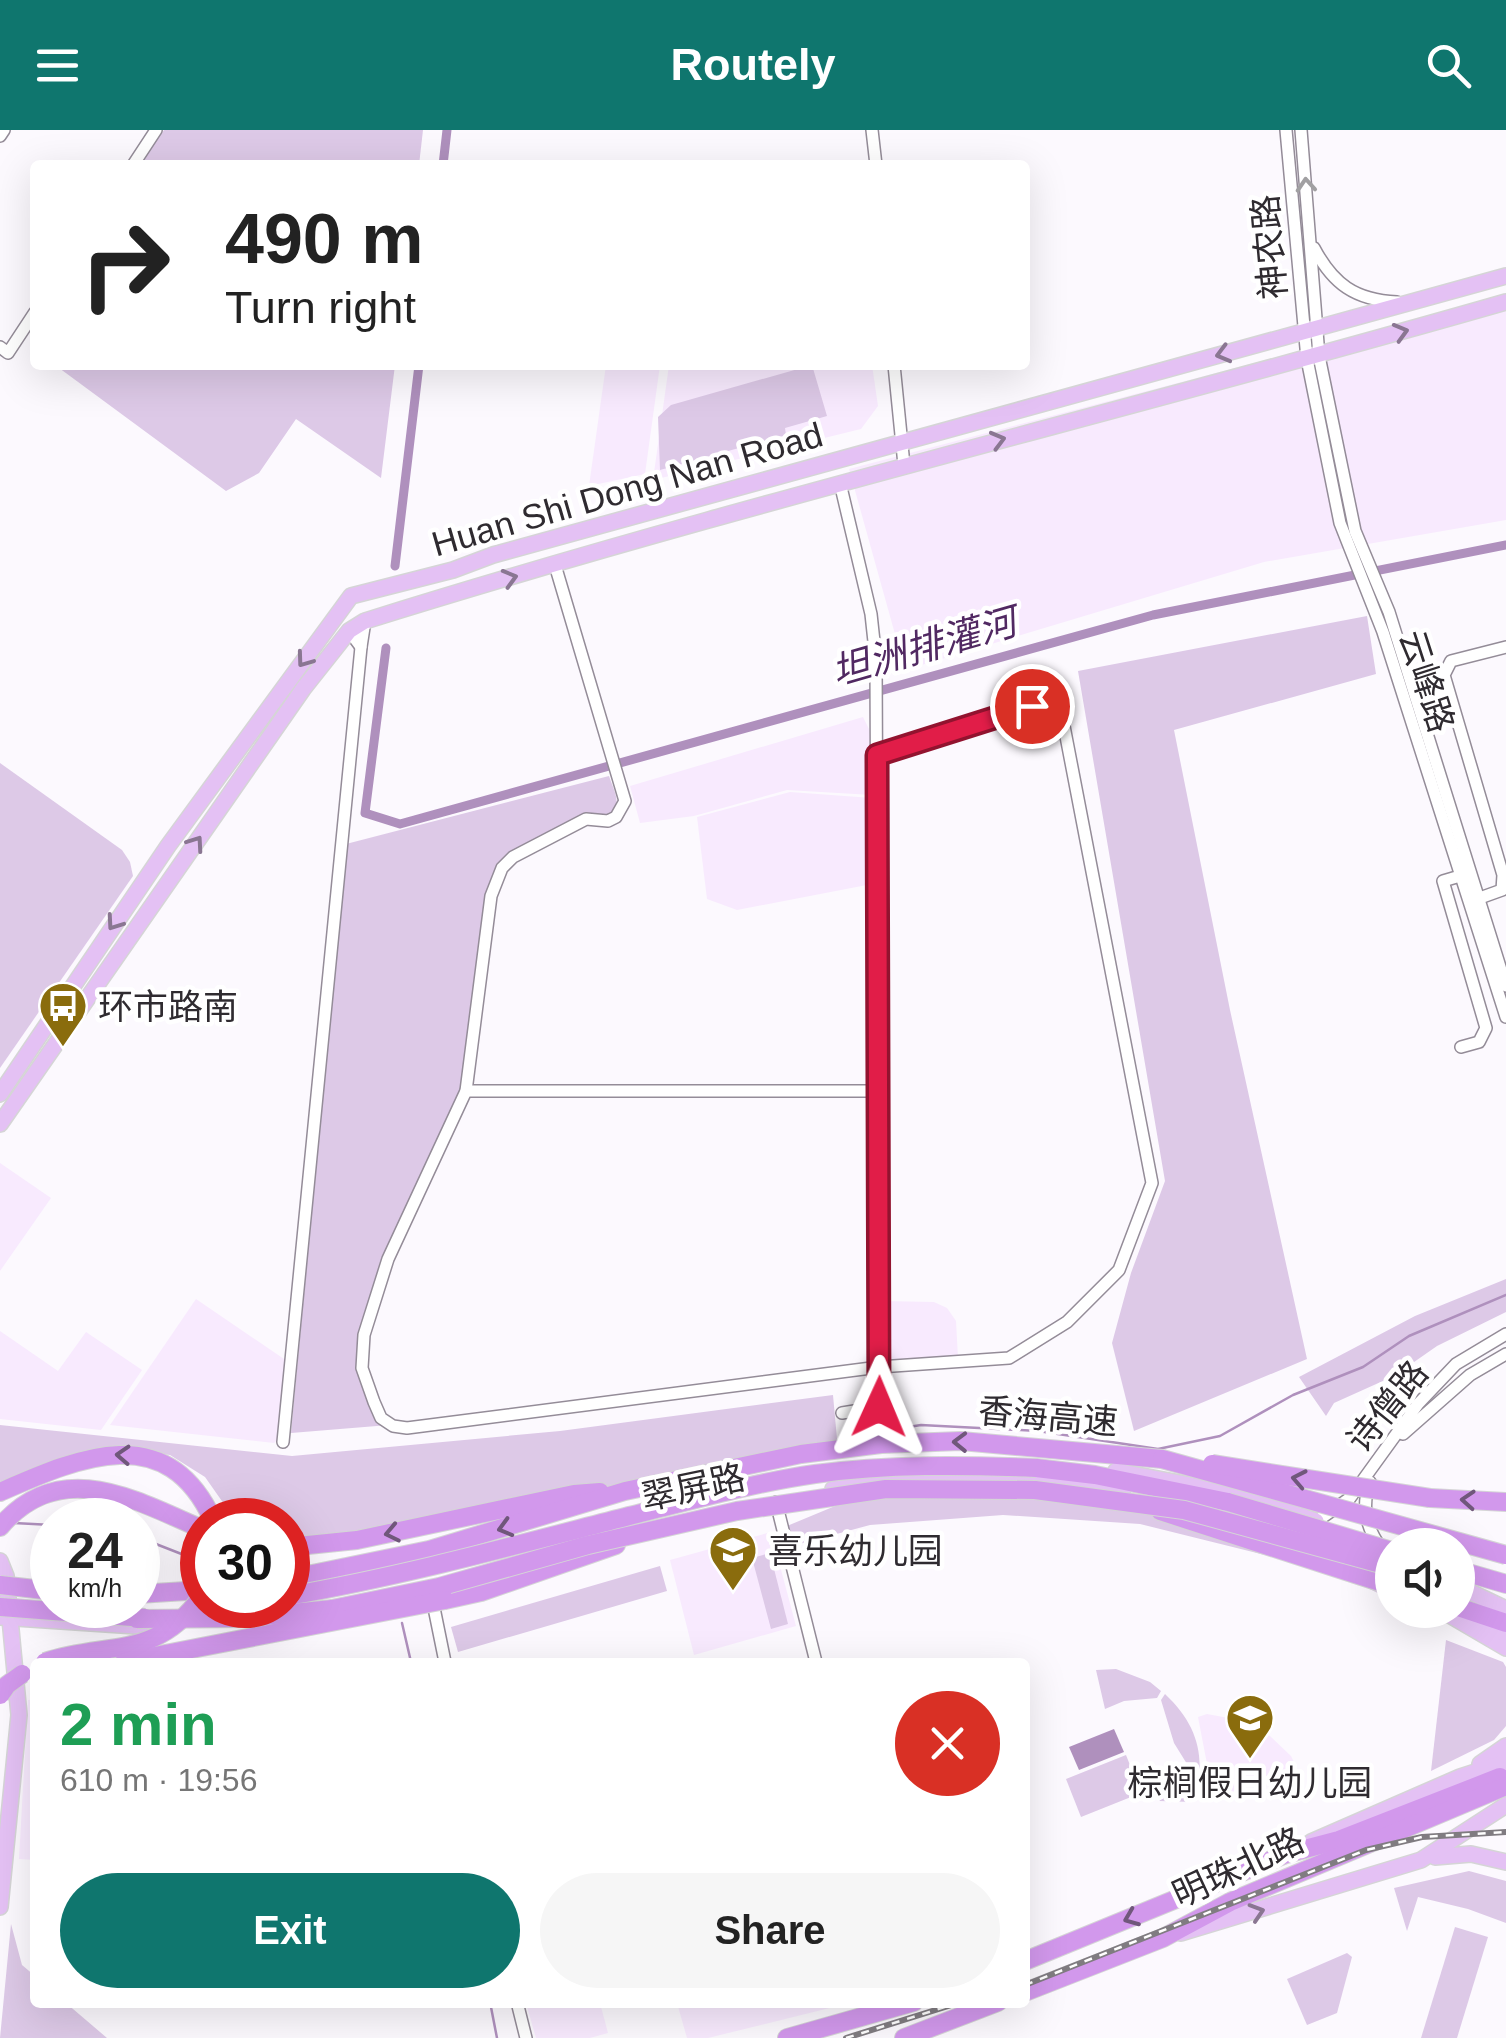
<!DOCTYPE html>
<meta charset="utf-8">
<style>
:root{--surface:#fff;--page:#f6f6f6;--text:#222;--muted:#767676;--accent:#0f766e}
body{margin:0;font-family:Arial,"Noto Sans SC",sans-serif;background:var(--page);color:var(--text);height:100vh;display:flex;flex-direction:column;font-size:38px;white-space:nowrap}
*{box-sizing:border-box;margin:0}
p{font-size:32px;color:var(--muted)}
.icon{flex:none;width:55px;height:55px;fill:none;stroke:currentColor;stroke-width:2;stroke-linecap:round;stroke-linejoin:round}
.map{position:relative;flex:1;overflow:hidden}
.details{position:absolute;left:30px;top:1528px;width:1000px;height:350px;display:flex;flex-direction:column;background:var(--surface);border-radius:10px;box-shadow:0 10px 40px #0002}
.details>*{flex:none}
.banner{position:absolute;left:30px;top:30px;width:1000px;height:210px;border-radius:10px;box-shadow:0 10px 40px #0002;background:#fff;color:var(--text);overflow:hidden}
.fabs{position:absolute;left:1375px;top:1398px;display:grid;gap:20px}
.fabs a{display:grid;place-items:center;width:100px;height:100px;border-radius:50%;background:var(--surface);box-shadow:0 10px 40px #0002;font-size:50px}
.speed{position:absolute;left:30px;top:1368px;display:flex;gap:20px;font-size:50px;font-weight:700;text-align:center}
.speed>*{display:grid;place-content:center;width:130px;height:130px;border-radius:50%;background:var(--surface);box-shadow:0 10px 40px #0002;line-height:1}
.speed small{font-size:25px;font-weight:400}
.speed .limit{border:15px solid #d22;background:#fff;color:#111}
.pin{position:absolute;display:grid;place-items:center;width:85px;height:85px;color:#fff;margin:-42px;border:5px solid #fff;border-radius:50%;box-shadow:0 2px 10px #0007}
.me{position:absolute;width:110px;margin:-55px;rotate:1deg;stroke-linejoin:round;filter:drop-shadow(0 0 8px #0008)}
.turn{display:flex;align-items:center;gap:35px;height:210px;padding:0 30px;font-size:45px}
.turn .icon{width:130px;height:130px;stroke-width:2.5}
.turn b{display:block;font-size:70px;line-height:85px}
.round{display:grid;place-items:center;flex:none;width:105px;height:105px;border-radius:52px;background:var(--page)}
.overview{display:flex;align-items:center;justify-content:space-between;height:170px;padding:0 30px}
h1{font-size:60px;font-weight:700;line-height:75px;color:#1e9e55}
.button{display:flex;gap:20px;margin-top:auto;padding:20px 30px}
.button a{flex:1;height:115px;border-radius:60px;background:var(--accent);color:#fff;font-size:40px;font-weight:700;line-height:115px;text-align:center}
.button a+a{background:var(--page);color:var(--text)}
header{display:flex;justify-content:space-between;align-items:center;height:130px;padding:0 30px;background:var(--accent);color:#fff;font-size:45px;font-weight:700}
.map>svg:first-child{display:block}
.built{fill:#f8eafe}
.green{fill:#ddc9e7}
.water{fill:#af90bd}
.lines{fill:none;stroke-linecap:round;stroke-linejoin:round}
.stream{stroke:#af90bd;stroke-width:2.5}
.canal{stroke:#af90bd;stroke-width:9}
.minor-casing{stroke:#948c98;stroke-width:14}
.major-casing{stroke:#d5d5d6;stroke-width:18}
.highway-casing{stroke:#d5d5d6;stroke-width:20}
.minor{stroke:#fff;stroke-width:11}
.major{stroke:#e4c1f4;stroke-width:15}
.highway{stroke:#d298ec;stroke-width:18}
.rail-casing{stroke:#807c81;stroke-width:6}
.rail{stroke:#fff;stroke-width:2.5;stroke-dasharray:8;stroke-linecap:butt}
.highway-bridge-casing{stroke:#d5d5d6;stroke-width:20;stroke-linecap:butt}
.highway-bridge{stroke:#d298ec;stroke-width:18}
.oneway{stroke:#a1a0a2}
.oneway2{stroke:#8a7692}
.oneway3{stroke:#70577b}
.route-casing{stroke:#92132f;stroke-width:25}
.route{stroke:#e11d48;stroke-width:18}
.labels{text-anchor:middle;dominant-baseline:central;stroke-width:9;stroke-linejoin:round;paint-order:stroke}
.street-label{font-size:35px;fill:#2f2b30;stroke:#fff}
.poi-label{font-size:35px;fill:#2f2b30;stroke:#fff;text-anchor:start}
.water-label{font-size:38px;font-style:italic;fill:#512962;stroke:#fff}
</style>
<header><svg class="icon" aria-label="menu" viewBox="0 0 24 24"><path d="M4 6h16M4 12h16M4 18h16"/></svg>Routely<svg class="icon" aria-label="search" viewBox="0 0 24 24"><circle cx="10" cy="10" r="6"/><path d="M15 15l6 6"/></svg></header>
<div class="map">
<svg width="1506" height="1908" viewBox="0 0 1506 1908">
<rect width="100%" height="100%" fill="#fcf9fe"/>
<g class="built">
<polygon points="1506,167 1506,390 1264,432 905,540 849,339"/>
<polygon points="606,235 660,235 645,344 589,356"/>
<polygon points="669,235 872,235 878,276 861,299 653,350"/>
<polygon points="863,587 870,601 872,665 787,660 694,686 640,693 630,656"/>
<polygon points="790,662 872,668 872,754 737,780 707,769 697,687"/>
<polygon points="0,1033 51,1068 0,1141"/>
<polygon points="196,1169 287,1231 278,1309 274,1313 110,1295"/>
<polygon points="883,1171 934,1172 947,1178 956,1191 958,1228 882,1235"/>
<polygon points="0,1201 58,1241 86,1202 142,1240 101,1300 0,1289"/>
<polygon points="771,1402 796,1496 694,1525 670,1430"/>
<polygon points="35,1569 35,1730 19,1729 28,1570"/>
<polygon points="1207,1584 1234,1589 1270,1606 1291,1626 1296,1636 1207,1672 1200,1671 1206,1655 1207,1634 1198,1587"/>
<polygon points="526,1873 600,1873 608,1903 590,1908 536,1908"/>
<polygon points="677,1873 678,1872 850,1873 708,1908 687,1908"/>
</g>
<g class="green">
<polygon points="164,0 423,0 419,35 140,35"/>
<polygon points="55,235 395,235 381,348 296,289 259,343 226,361"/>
<polygon points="812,235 827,286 785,298 786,305 660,340 658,287 671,275"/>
<polygon points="1367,486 1376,544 1174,600 1230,880 1307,1229 1134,1301 1112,1213 1131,1143 1165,1051 1078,541"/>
<polygon points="0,633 122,720 130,732 133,746 0,938"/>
<path d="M609,646C614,661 624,677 608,687L596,684L498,738L461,960L383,1127L357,1239L389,1295L291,1303L346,714Z"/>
<polygon points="1506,1149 1506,1182 1437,1216 1394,1246 1334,1273 1326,1286 1299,1247 1415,1186"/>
<polygon points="833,1265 837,1309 834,1314 447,1391 288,1413 288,1390 228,1390 224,1374 205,1347 170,1325 114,1319 0,1356 0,1295 292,1326 560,1301"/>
<polygon points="876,1359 1159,1376 1392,1457 1392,1470 1337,1443 1140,1394 1003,1385 870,1395 792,1416 787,1396"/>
<polygon points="770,1423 788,1494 771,1499 752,1428"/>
<polygon points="660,1436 667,1461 458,1522 451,1497"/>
<polygon points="1446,1510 1503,1532 1506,1537 1506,1596 1494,1610 1431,1641"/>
<polygon points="1116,1539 1150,1552 1161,1561 1157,1568 1124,1571 1105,1579 1096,1540"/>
<path d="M1165,1564C1198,1595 1207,1628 1194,1672L1159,1671L1189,1650L1192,1642L1174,1613L1161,1570Z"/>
<polygon points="1126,1625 1141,1663 1081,1687 1066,1649"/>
<polygon points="1469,1741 1506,1751 1506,1793 1468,1779 1418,1767 1407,1801 1394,1758"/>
<polygon points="11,1794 22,1835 35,1846 35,1872 66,1873 107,1908 0,1908"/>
<polygon points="1455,1797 1488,1807 1457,1908 1421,1908"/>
<polygon points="1347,1823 1352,1827 1337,1883 1307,1895 1287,1849"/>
</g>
<polygon class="water" points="1114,1599 1124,1622 1079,1640 1069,1617"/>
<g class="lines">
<g class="stream">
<polyline points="877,1302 921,1295 1038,1301 1158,1319 1220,1306 1293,1265 1363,1237 1409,1206 1506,1165"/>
<polyline points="14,1393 52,1395"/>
<polyline points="138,1407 202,1432"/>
<polyline points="288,1438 311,1436"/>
<polyline points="402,1493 411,1532"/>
<polyline points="490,1872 497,1908"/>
</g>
<g class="canal">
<polyline points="443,35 447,0"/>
<polyline points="395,436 419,235"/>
<polyline points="386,518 365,683 400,694 1153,485 1506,415"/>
</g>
<g class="minor-casing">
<g id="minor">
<polyline points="872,0 876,35"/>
<polyline points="1286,0 1307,229 1340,393 1383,502 1506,887"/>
<polyline points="1301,0 1319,226 1355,401 1389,482 1506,856"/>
<polyline points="0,6 4,0"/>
<polyline points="133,35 156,0"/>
<path d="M1314,118C1333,154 1355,170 1397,172"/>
<polyline points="0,217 8,223 35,182"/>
<polyline points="894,235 904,335"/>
<polyline points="840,353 871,484 876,530 879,1237 879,1277 842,1283"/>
<polyline points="555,435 625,671 616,687 608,691 586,689 513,727 502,738 491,766 466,961 388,1129 364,1205 362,1238 374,1272 381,1288 393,1296 407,1298 879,1237 1009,1228 1067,1192 1119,1140 1152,1053 1064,596 1032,575 877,625"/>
<polyline points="349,501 361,517 365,491"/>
<polyline points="1460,746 1443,751 1486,898 1479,912 1461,917"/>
<polyline points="1477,769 1502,760 1503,745 1444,545 1451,531 1506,517"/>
<polyline points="466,961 878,961"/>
<polyline points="1403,1304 1470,1245 1506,1224"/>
<polyline points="283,1312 361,517"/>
<path d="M1370,1352C1361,1377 1366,1397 1381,1418"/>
<polyline points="776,1372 816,1532"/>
<polyline points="1317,1391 1350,1368 1418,1274 1456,1234 1506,1204"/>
<polyline points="432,1468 445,1532"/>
<polyline points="517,1872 526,1908"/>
</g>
</g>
<g class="major-casing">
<g id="major">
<polyline points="0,964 168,716 351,466 453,440 493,425 1506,146"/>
<path d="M0,994L303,559L349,501L365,491C742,373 1127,281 1506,172"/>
<polyline points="1116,1341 1238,1364 1316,1391"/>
<path d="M833,1359C930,1340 1027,1342 1123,1359"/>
<polyline points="1200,1376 1264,1393"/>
<polyline points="0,1431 6,1446 19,1585 0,1777"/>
<polyline points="1458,1456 1506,1479"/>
<polyline points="1441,1480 1506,1518"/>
<polyline points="0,1487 151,1497"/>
<polyline points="1484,1490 1506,1505"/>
<polyline points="1480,1634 1506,1616"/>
<polyline points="1311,1712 1460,1647 1506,1632"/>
<polyline points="1435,1727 1471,1724 1506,1732"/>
<polyline points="1181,1803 1421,1730 1506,1675"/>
</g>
</g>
<g class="highway-casing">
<g id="highway">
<polyline points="1036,1338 1095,1345 1228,1372"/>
<path d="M0,1362C78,1328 166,1288 213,1390"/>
<polyline points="1430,1368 1506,1372"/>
<polyline points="1160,1381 1392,1456"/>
<path d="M0,1397C60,1326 135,1370 202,1399"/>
<polyline points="288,1417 357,1410 574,1364 600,1362"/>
<polyline points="1458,1440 1506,1454"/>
<polyline points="288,1449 429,1420 625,1361 801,1324 881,1314 961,1311 1162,1329"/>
<polyline points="138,1464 202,1460"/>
<polyline points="445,1470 481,1462 616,1415"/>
<polyline points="1458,1477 1506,1493"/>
<polyline points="1025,1831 1286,1724 1339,1710 1500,1647"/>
<polyline points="1025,1862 1163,1808 1230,1772 1506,1656"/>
<polyline points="787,1908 914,1872"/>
<polyline points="904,1908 998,1872"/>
</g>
</g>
<use href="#minor" class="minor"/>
<use href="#major" class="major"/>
<use href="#highway" class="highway"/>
<g class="rail-casing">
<g id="rail">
<polyline points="1025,1855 1366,1720 1422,1707 1506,1702"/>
<polyline points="846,1908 961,1872"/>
</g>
</g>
<use href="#rail" class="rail"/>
<g class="highway-bridge-casing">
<g id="highway-bridge">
<polyline points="1162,1329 1506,1425"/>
<polyline points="1212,1334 1430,1368"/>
<polyline points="1228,1372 1392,1421"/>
<polyline points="0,1455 52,1461"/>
<path d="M288,1466C403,1446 516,1415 629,1386C690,1371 752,1353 815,1344C888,1334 962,1335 1036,1338"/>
<polyline points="0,1477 145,1488"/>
<polyline points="201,1480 240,1475"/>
<polyline points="137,1489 244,1488 332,1479 439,1457 588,1415 737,1381 886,1359 1035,1360 1184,1380 1392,1437"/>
<path d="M45,1532C108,1511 155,1531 202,1466"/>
<polyline points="124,1532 445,1470"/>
<polyline points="0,1565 7,1555 22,1544"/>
</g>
</g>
<use href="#highway-bridge" class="highway-bridge"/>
</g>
<defs><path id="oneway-chevron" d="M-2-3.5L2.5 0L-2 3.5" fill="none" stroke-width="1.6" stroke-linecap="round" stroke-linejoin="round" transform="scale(2.5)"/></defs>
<use class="oneway" href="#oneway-chevron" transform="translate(1306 55) rotate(-94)"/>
<g class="oneway2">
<use href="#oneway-chevron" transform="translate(1401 202) rotate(-16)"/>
<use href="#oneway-chevron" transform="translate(1223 224) rotate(165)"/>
<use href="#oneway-chevron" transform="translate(998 310) rotate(-15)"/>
<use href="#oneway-chevron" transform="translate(510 448) rotate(-16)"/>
<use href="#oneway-chevron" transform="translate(304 530) rotate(126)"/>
<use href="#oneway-chevron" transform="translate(196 713) rotate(-55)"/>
<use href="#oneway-chevron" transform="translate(114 793) rotate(125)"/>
<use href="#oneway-chevron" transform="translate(1257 1782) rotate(-18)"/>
</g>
<g class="oneway3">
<use href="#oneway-chevron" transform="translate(960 1312) rotate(-179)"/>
<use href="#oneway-chevron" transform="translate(123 1325) rotate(-177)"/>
<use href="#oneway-chevron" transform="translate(1299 1349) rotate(-169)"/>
<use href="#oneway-chevron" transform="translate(1468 1370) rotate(-176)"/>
<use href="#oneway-chevron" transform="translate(505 1398) rotate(164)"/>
<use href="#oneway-chevron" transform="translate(392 1403) rotate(168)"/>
<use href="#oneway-chevron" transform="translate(1131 1788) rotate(158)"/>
</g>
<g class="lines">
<g class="route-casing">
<polyline id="route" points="879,1277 877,625 1032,576"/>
</g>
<use href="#route" class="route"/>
</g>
<defs>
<g id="bus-pin" transform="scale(2.5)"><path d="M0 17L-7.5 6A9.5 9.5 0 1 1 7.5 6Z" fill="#8a6c0d" stroke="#fff"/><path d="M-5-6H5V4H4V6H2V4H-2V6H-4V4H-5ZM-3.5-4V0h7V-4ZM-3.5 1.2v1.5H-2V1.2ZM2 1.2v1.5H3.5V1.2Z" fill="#fff"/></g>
<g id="school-pin" transform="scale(2.5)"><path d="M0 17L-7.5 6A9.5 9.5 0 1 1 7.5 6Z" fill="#8a6c0d" stroke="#fff"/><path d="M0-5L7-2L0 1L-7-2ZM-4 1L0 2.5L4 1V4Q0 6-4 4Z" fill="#fff"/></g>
</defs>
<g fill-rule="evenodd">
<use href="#bus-pin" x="63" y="876"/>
<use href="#school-pin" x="733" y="1420"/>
<use href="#school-pin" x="1250" y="1588"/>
</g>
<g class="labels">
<g class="street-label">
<text transform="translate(1269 117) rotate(-95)">神农路</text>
<text transform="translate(627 359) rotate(-16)">Huan Shi Dong Nan Road</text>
<text transform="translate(1427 551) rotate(72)">云峰路</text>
<text transform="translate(1387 1276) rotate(-51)">诗僧路</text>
<text transform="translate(1048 1286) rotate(5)">香海高速</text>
<text transform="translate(693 1357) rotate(-12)">翠屏路</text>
<text transform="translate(1238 1737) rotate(-25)">明珠北路</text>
</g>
<g class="poi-label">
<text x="98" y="876">环市路南</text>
<text x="768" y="1420">喜乐幼儿园</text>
<text x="1250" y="1652" text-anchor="middle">棕榈假日幼儿园</text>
</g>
<g class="water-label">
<text transform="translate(924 517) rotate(-16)">坦洲排灌河</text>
</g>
</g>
</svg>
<div class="fabs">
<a><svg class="icon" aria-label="sound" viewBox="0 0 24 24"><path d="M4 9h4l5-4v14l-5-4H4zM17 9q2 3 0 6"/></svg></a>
</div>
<div class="speed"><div>24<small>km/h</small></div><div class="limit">30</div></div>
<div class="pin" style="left:1032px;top:576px;background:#d93025"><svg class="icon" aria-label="arrive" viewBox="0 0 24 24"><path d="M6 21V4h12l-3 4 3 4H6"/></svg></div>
<svg class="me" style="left:879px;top:1277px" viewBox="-20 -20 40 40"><path d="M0-17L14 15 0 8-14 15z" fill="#e11d48" stroke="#fff" stroke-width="4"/></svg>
<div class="banner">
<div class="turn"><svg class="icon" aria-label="right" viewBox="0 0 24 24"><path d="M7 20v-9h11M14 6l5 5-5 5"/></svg><div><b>490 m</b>Turn right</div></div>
</div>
<section class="details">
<div class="overview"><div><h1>2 min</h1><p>610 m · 19:56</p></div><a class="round" style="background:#d93025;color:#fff"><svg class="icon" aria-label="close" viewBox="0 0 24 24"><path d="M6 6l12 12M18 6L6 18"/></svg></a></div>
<div class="button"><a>Exit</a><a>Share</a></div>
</section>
</div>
